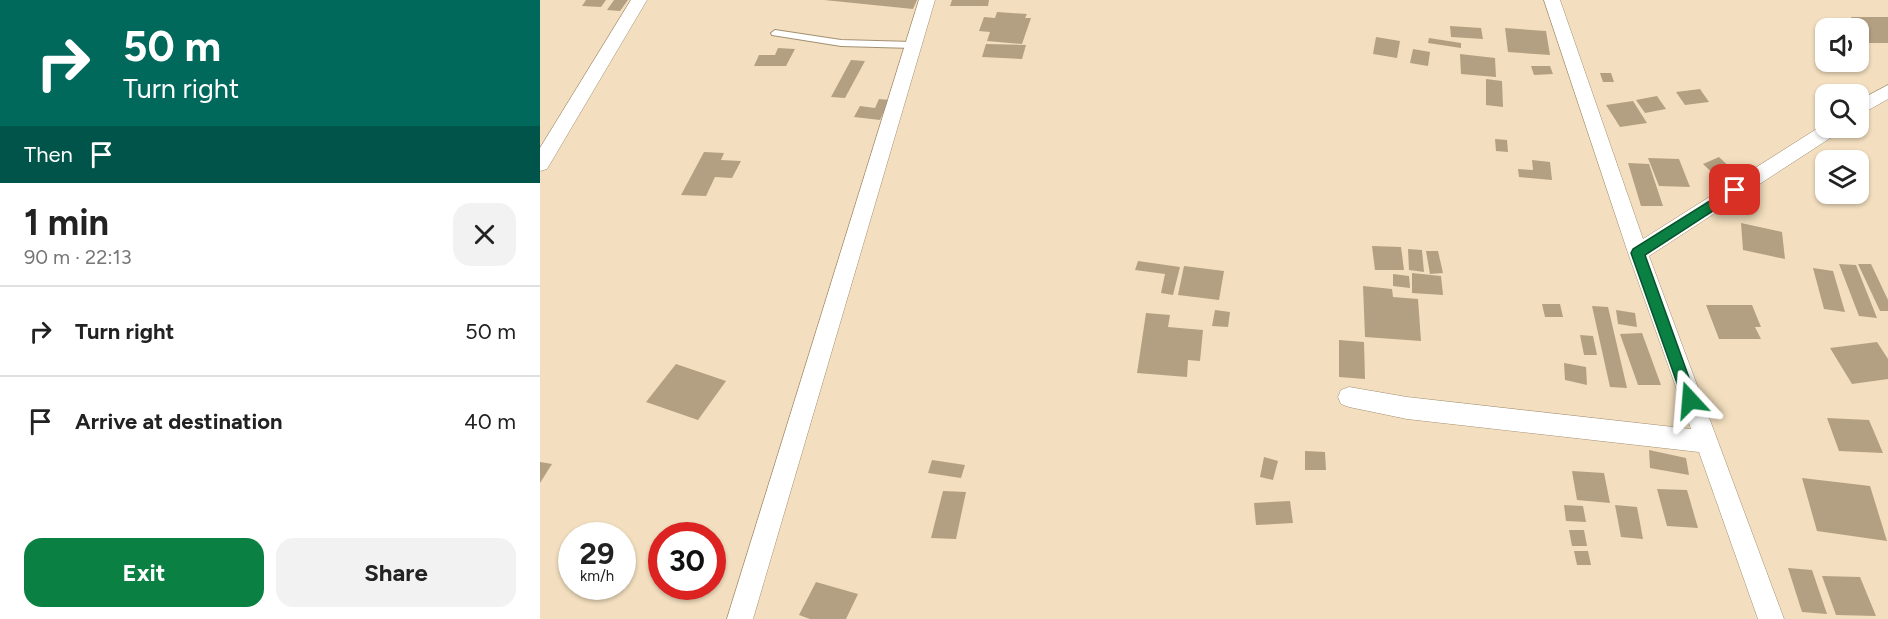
<!DOCTYPE html>
<meta charset="utf-8">
<style>
:root{--surface:#fff;--page:#f2f2f2;--text:#222;--muted:#767676;--line:#e0e0e0;--accent:#0b8043}
body{margin:0;font-family:Figtree,sans-serif;background:var(--page);color:var(--text);height:100vh;display:flex;flex-direction:column;font-size:22px;white-space:nowrap}
*{box-sizing:border-box;margin:0}
p{font-size:20px;color:var(--muted)}
.icon{flex:none;width:33px;height:33px;fill:none;stroke:currentColor;stroke-width:2;stroke-linecap:round;stroke-linejoin:round}
.map{position:relative;flex:1;overflow:hidden}
.sheet{display:flex;flex-direction:column;background:var(--surface);width:540px}
.sheet>*{flex:none}
.hud{background:#00695c;color:#fff;overflow:hidden}
.fabs{position:absolute;left:1275px;top:18px;display:grid;gap:12px}
.fabs a{display:grid;place-items:center;width:54px;height:54px;border-radius:12px;background:var(--surface);box-shadow:0 2px 4px #0004;font-size:30px}
.speed{position:absolute;left:18px;top:522px;display:flex;gap:12px;font-size:30px;font-weight:700;text-align:center}
.speed>*{display:grid;place-content:center;width:78px;height:78px;border-radius:50%;background:var(--surface);box-shadow:0 2px 4px #0004;line-height:1}
.speed small{font-size:15px;font-weight:400}
.speed .limit{border:9px solid #d22;background:#fff;color:#111}
.pin{position:absolute;display:grid;place-items:center;width:51px;height:51px;color:#fff;margin:-26px;border-radius:12px;box-shadow:0 3px 9px #0006}
.me{position:absolute;width:66px;margin:-33px;rotate:341deg;stroke-linejoin:round;filter:drop-shadow(0 0 4px #0008)}
.turn{display:flex;align-items:center;gap:21px;height:126px;padding:0 24px;font-size:27px}
.turn .icon{width:78px;height:78px;stroke-width:2.5}
.turn b{display:block;font-size:42px;line-height:51px}
.then{display:flex;align-items:center;height:57px;padding:0 24px;background:#0003;gap:12px;font-size:22px}
.round{display:grid;place-items:center;flex:none;width:63px;height:63px;border-radius:18px;background:var(--page)}
.overview{display:flex;align-items:center;justify-content:space-between;height:102px;padding:0 24px}
h1{font-size:36px;font-weight:700;line-height:45px}
.action{display:flex;gap:12px;margin-top:auto;padding:12px 24px}
.action a{flex:1;height:69px;border-radius:18px;background:var(--accent);color:#fff;font-size:24px;font-weight:700;line-height:69px;text-align:center}
.action a+a{background:var(--page);color:var(--text)}
ul{padding:0;list-style:none}
li{display:flex;align-items:center;gap:18px;height:90px;padding:0 24px;border-top:2px solid var(--line)}
li div{flex:1}
li b{display:block;font-size:22px}
li em{font-style:normal}
main{display:flex;flex:1;min-height:0}
.map>svg:first-child{display:block}
.building{fill:#b3a082}
.lines{fill:none;stroke-linecap:round;stroke-linejoin:round}
.service-casing{stroke:#a28f71;stroke-width:2}
.minor-casing{stroke:#a28f71;stroke-width:1}
.service{fill:#fff;fill-rule:evenodd}
.minor{fill:#fff;fill-rule:evenodd}
.route{fill:#0b8043;stroke:#07532c;stroke-width:1.5}
</style>
<main>
<section class="sheet">
<div class="hud">
<div class="turn"><svg class="icon" aria-label="right" viewBox="0 0 24 24"><path d="M7 20v-9h11M14 6l5 5-5 5"/></svg><div><b>50 m</b>Turn right</div></div>
<div class="then">Then<svg class="icon" aria-label="arrive" viewBox="0 0 24 24"><path d="M6 21V4h12l-3 4 3 4H6"/></svg></div>
</div>
<div class="overview"><div><h1>1 min</h1><p>90 m · 22:13</p></div><a class="round"><svg class="icon" aria-label="close" viewBox="0 0 24 24"><path d="M6 6l12 12M18 6L6 18"/></svg></a></div>
<ul>
<li><svg class="icon" aria-label="right" viewBox="0 0 24 24"><path d="M7 20v-9h11M14 6l5 5-5 5"/></svg><div><b>Turn right</b></div><em>50 m</em></li>
<li><svg class="icon" aria-label="arrive" viewBox="0 0 24 24"><path d="M6 21V4h12l-3 4 3 4H6"/></svg><div><b>Arrive at destination</b></div><em>40 m</em></li>
</ul>
<div class="action"><a>Exit</a><a>Share</a></div>
</section>
<div class="map">
<svg width="1348" height="619" viewBox="0 0 1348 619">
<rect width="100%" height="100%" fill="#f3dfbf"/>
<g class="building">
<polygon points="46,0 66,0 61,7 42,6"/>
<polygon points="74,0 88,0 80,11 67,10"/>
<polygon points="284,0 377,0 373,9"/>
<polygon points="412,0 449,0 448,6 410,6"/>
<polygon points="457,12 487,14 485,18 491,18 482,44 447,41 450,32 439,31 444,17 455,18"/>
<polygon points="1311,17 1348,17 1348,43 1329,43"/>
<polygon points="910,26 941,28 943,39 911,37"/>
<polygon points="965,28 1006,31 1010,55 968,52"/>
<polygon points="836,37 860,41 857,58 833,54"/>
<polygon points="889,38 921,43 921,48 888,43"/>
<polygon points="446,44 486,45 482,59 442,57"/>
<polygon points="238,48 255,49 246,66 214,66 219,55 235,55"/>
<polygon points="873,49 890,52 888,66 870,63"/>
<polygon points="920,54 955,58 956,77 921,74"/>
<polygon points="311,60 325,61 305,98 291,97"/>
<polygon points="991,66 1010,66 1013,74 994,75"/>
<polygon points="1060,73 1071,73 1074,82 1063,82"/>
<polygon points="946,79 962,81 963,107 946,105"/>
<polygon points="1160,89 1169,102 1145,105 1136,92"/>
<polygon points="1117,96 1126,109 1105,113 1096,100"/>
<polygon points="339,99 349,100 340,120 314,117 320,106 335,108"/>
<polygon points="1093,101 1107,123 1080,127 1066,105"/>
<polygon points="955,139 967,140 968,152 956,151"/>
<polygon points="164,152 184,153 181,160 201,161 192,178 175,177 166,196 141,195"/>
<polygon points="1179,157 1195,172 1179,179 1163,164"/>
<polygon points="1108,158 1139,159 1150,187 1119,186"/>
<polygon points="992,160 1010,162 1012,180 979,177 978,169 993,170"/>
<polygon points="1088,163 1109,164 1123,206 1101,206"/>
<polygon points="1201,223 1242,232 1245,259 1203,250"/>
<polygon points="832,246 861,247 864,270 835,270"/>
<polygon points="868,249 882,250 884,272 869,270"/>
<polygon points="886,251 898,251 903,273 890,274"/>
<polygon points="598,261 640,267 633,295 621,293 625,274 595,270"/>
<polygon points="1299,264 1316,265 1337,318 1319,316"/>
<polygon points="1318,264 1331,264 1348,300 1348,311 1340,311"/>
<polygon points="644,266 684,271 679,300 638,295"/>
<polygon points="1273,268 1293,271 1305,312 1284,309"/>
<polygon points="872,273 901,276 903,295 872,293"/>
<polygon points="853,274 869,276 870,288 853,286"/>
<polygon points="823,286 852,289 853,297 878,299 881,341 825,337"/>
<polygon points="1002,304 1020,304 1023,317 1005,317"/>
<polygon points="1166,305 1212,305 1221,327 1215,327 1221,339 1179,339"/>
<polygon points="1052,306 1068,307 1087,388 1070,387"/>
<polygon points="675,310 690,312 688,327 672,326"/>
<polygon points="1076,310 1095,313 1097,327 1078,324"/>
<polygon points="606,313 630,315 628,327 663,330 660,361 648,360 647,377 597,373"/>
<polygon points="1102,333 1121,385 1098,385 1080,334"/>
<polygon points="1040,335 1053,336 1057,355 1044,355"/>
<polygon points="799,340 824,342 825,379 799,377"/>
<polygon points="1337,342 1348,359 1348,379 1312,384 1290,348"/>
<polygon points="1024,363 1046,367 1047,385 1025,380"/>
<polygon points="136,364 186,381 158,420 106,402"/>
<polygon points="1287,418 1329,420 1343,453 1299,451"/>
<polygon points="1109,450 1146,458 1149,475 1110,468"/>
<polygon points="765,451 785,452 786,470 765,470"/>
<polygon points="724,457 738,461 733,480 720,477"/>
<polygon points="392,460 425,465 421,478 388,473"/>
<polygon points="0,462 12,464 0,483"/>
<polygon points="1032,471 1064,473 1070,503 1037,500"/>
<polygon points="1262,478 1330,486 1347,541 1277,531"/>
<polygon points="1117,489 1147,490 1158,528 1127,526"/>
<polygon points="403,491 426,492 416,539 391,538"/>
<polygon points="750,501 753,523 716,525 714,503"/>
<polygon points="1024,505 1043,506 1046,522 1026,521"/>
<polygon points="1075,505 1097,507 1103,539 1081,537"/>
<polygon points="1029,530 1044,530 1047,546 1032,546"/>
<polygon points="1034,551 1048,551 1051,565 1037,565"/>
<polygon points="1248,568 1272,570 1287,614 1262,612"/>
<polygon points="1282,576 1320,577 1336,616 1296,615"/>
<polygon points="276,582 318,594 306,619 270,619 259,615"/>
</g>
<g class="lines">
<g class="service-casing">
<polygon id="service" points="235,30 301,40 373,42 377,45 373,48 301,46 232,35 231,33"/>
</g>
<g class="minor-casing">
<g id="minor">
<polygon points="91,0 107,0 7,169 0,171 0,148"/>
<polygon points="379,0 395,0 213,619 187,619"/>
<polygon points="1004,0 1020,0 1103,239 1286,123 1286,128 1301,128 1298,133 1109,256 1244,619 1218,619 1159,452 867,419 809,407 801,404 798,397 801,390 809,387 867,397 1151,429 1088,253"/>
<polygon points="1348,85 1348,99 1318,116 1318,101"/>
</g>
</g>
<use href="#service" class="service"/>
<use href="#minor" class="minor"/>
</g>
<polygon class="route" points="1195,185 1199,187 1201,190 1199,194 1105,255 1157,400 1155,405 1150,407 1145,405 1143,400 1091,253 1093,249"/>
</svg>
<div class="fabs">
<a><svg class="icon" aria-label="sound" viewBox="0 0 24 24"><path d="M4 9h4l5-4v14l-5-4H4zM17 9q2 3 0 6"/></svg></a>
<a><svg class="icon" aria-label="search" viewBox="0 0 24 24"><circle cx="10" cy="10" r="6"/><path d="M15 15l6 6"/></svg></a>
<a><svg class="icon" aria-label="layers" viewBox="0 0 24 24"><path d="M12 4l9 5-9 5-9-5zM3 14l9 5 9-5"/></svg></a>
</div>
<div class="speed"><div>29<small>km/h</small></div><div class="limit">30</div></div>
<div class="pin" style="left:1195px;top:190px;background:#d93025"><svg class="icon" aria-label="arrive" viewBox="0 0 24 24"><path d="M6 21V4h12l-3 4 3 4H6"/></svg></div>
<svg class="me" style="left:1150px;top:400px" viewBox="-20 -20 40 40"><path d="M0-17L14 15 0 8-14 15z" fill="#0b8043" stroke="#fff" stroke-width="4"/></svg>
</div>
</main>
